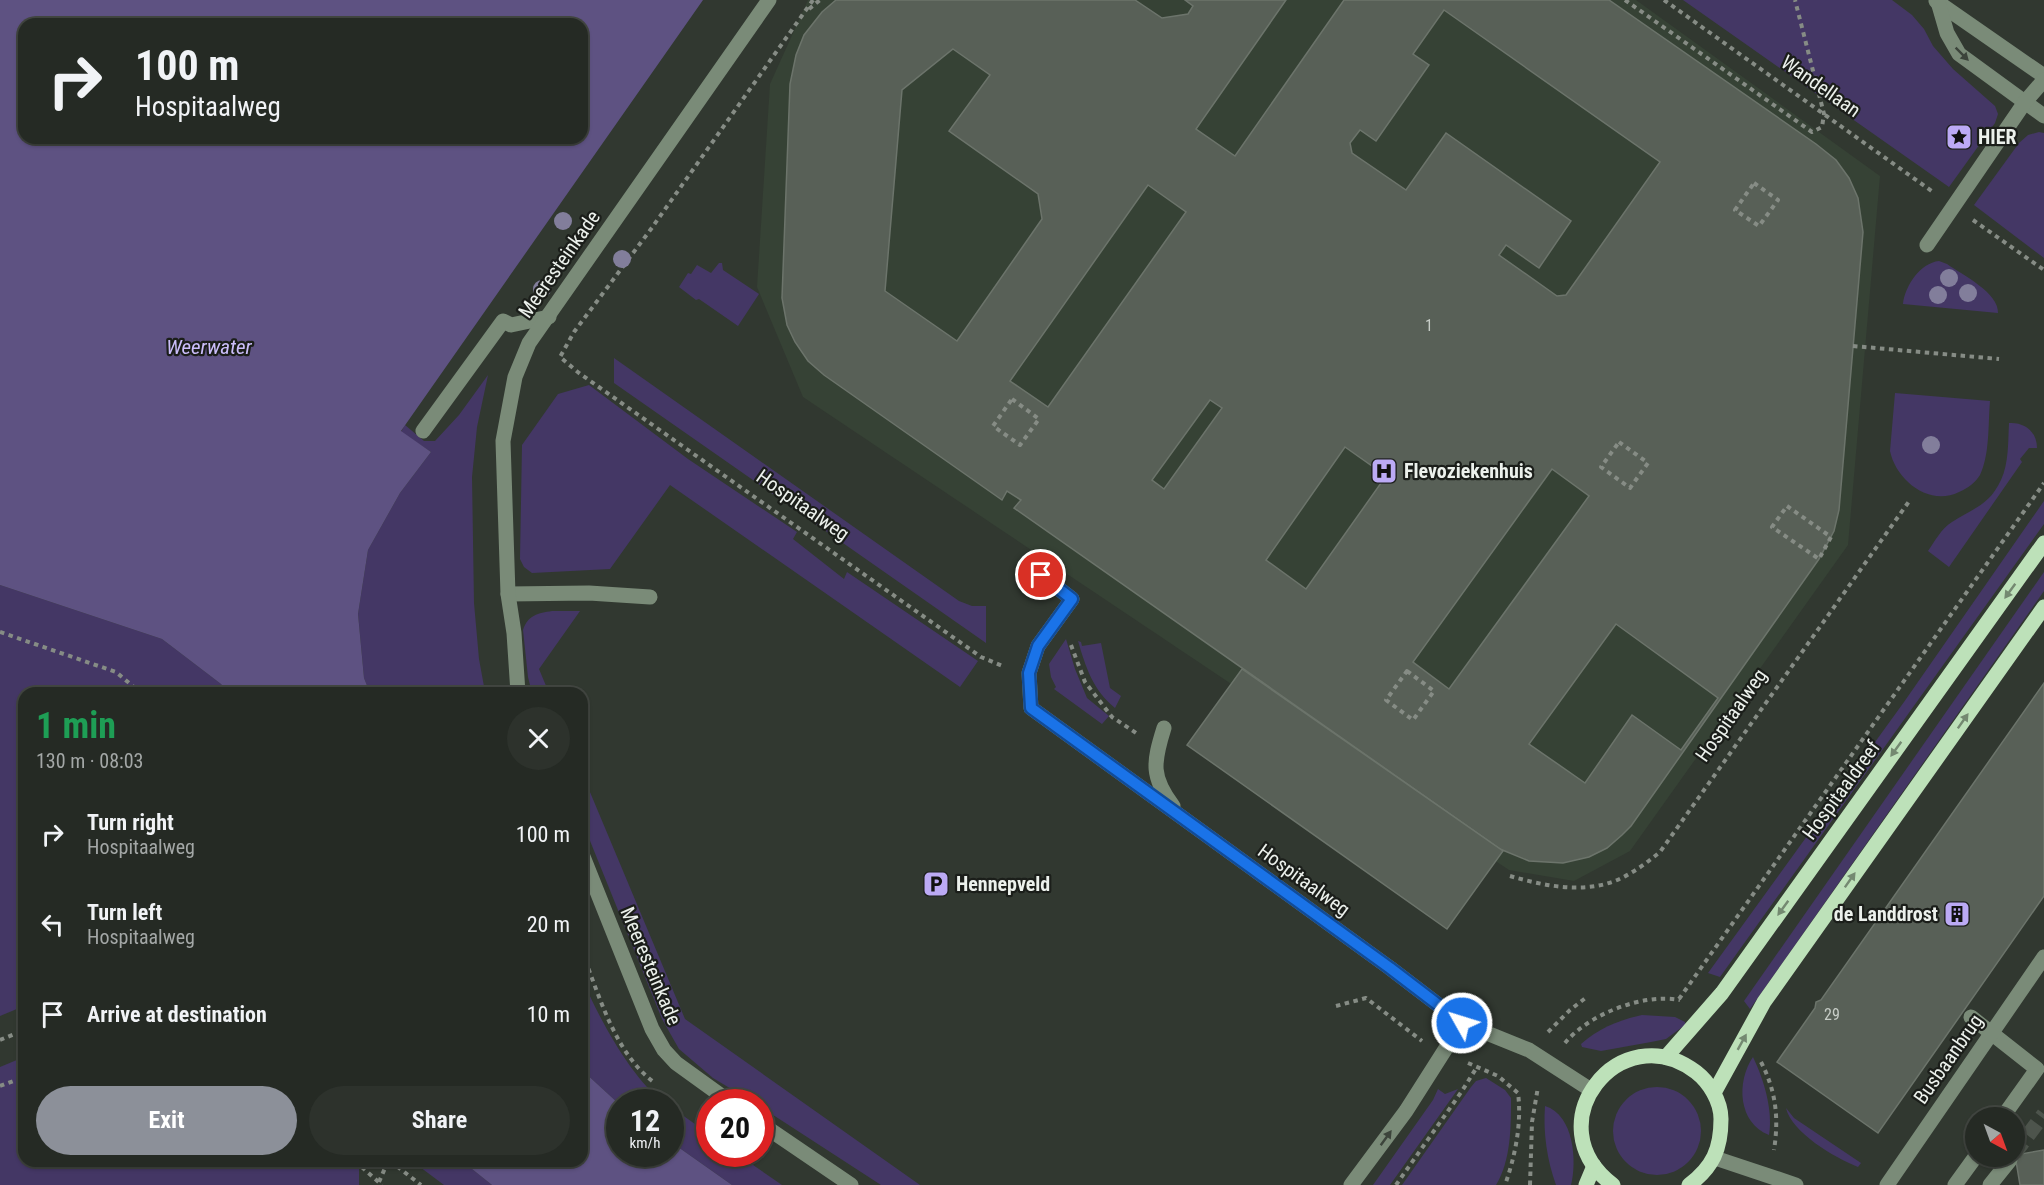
<!DOCTYPE html>
<meta charset="utf-8">
<style>
:root{--surface:#252a24;--page:#2d322c;--text:#f1f3f6;--muted:#a3a7a6;--line:#424641;--accent:#8c9099}
body{margin:0;font-family:"Roboto Condensed",sans-serif;background:var(--page);color:var(--text);height:100vh;display:flex;flex-direction:column;font-size:22px;white-space:nowrap}
*{box-sizing:border-box;margin:0}
p{font-size:20px;color:var(--muted)}
.icon{flex:none;width:33px;height:33px;fill:none;stroke:currentColor;stroke-width:2;stroke-linecap:round;stroke-linejoin:round}
.map{position:relative;flex:1;overflow:hidden}
.drawer{position:absolute;left:18px;top:687px;width:570px;height:480px;display:flex;flex-direction:column;background:var(--surface);border-radius:18px;box-shadow:0 2px 4px #0004,0 0 0 2px var(--line)}
.drawer>*{flex:none}
.banner{position:absolute;left:18px;top:18px;width:570px;height:126px;border-radius:18px;box-shadow:0 2px 4px #0004,0 0 0 2px var(--line);background:#252a24;color:var(--text);overflow:hidden}
.needle{width:39px;rotate:139deg}
.buttons{position:absolute;left:1965px;top:1107px;display:grid;gap:12px}
.buttons a{display:grid;place-items:center;width:60px;height:60px;border-radius:50%;background:var(--surface);box-shadow:0 2px 4px #0004,0 0 0 2px var(--line);font-size:30px}
.speed{position:absolute;left:606px;top:1089px;display:flex;gap:12px;font-size:30px;font-weight:700;text-align:center}
.speed>*{display:grid;place-content:center;width:78px;height:78px;border-radius:50%;background:var(--surface);box-shadow:0 2px 4px #0004,0 0 0 2px var(--line);line-height:1}
.speed small{font-size:15px;font-weight:400}
.speed .limit{border:9px solid #d22;background:#fff;color:#111}
.pin{position:absolute;display:grid;place-items:center;width:51px;height:51px;color:#fff;margin:-26px;border:3px solid #fff;border-radius:50%;box-shadow:0 2px 6px #0007}
.me{position:absolute;width:66px;margin:-33px;rotate:309deg;stroke-linejoin:round;filter:drop-shadow(0 0 4px #0008)}
.turn{display:flex;align-items:center;gap:21px;height:126px;padding:0 18px;font-size:27px}
.turn .icon{width:78px;height:78px;stroke-width:2.5}
.turn b{display:block;font-size:42px;line-height:51px}
.round{display:grid;place-items:center;flex:none;width:63px;height:63px;border-radius:32px;background:var(--page)}
.summary{display:flex;align-items:center;justify-content:space-between;height:102px;padding:0 18px}
h1{font-size:36px;font-weight:700;line-height:45px;color:#1e9e55}
.primary-button{display:flex;gap:12px;margin-top:auto;padding:12px 18px}
.primary-button a{flex:1;height:69px;border-radius:36px;background:var(--accent);color:#fff;font-size:24px;font-weight:700;line-height:69px;text-align:center}
.primary-button a+a{background:var(--page);color:var(--text)}
ul{padding:0;list-style:none}
li{display:flex;align-items:center;gap:18px;height:90px;padding:0 18px}
li div{flex:1}
li b{display:block;font-size:22px}
li em{font-style:normal}
.map>svg:first-child{display:block}
.built{fill:#364235}
.green{fill:#443765}
.water{fill:#5e5282;fill-rule:evenodd}
.building{fill:#586057;stroke:#6c746b;stroke-width:1.5;fill-rule:evenodd}
.lines{fill:none;stroke-linecap:round;stroke-linejoin:round}
.minor-tunnel{stroke:#4d544c;stroke-width:15;stroke-dasharray:15 8;stroke-linecap:butt}
.path{stroke:#868c85;stroke-width:4;stroke-dasharray:4.5 4.5;stroke-linecap:butt}
.minor{stroke:#7a8b78;stroke-width:15}
.major{stroke:#bde1b9;stroke-width:15}
.minor-bridge{stroke:#7a8b78;stroke-width:15}
.tree{fill:#827e9b}
.oneway{fill:#3c443b}
.oneway2{fill:#748971}
.route-casing{stroke:#114b97;stroke-width:15}
.route{stroke:#1a73e8;stroke-width:10}
.labels{text-anchor:middle;dominant-baseline:central;stroke-width:4.5;stroke-linejoin:round;paint-order:stroke}
.number-label{font-size:16px;fill:#c7cdc7}
.street-label{font-size:20px;fill:#ecf1ec;stroke:#1b1e1a}
.poi-label{font-size:20px;font-weight:bold;fill:#ecf1ec;stroke:#1b1e1a;text-anchor:start}
.water-label{font-size:21px;font-style:italic;fill:#ccbefb;stroke:#1b1e1a}
</style>
<div class="map">
<svg width="2044" height="1185" viewBox="0 0 2044 1185">
<rect width="100%" height="100%" fill="#313830"/>
<polygon class="built" points="808,0 1636,0 1880,176 1848,545 1630,851 1574,881 1509,870 803,397 757,287 770,84"/>
<g class="green">
<polygon points="1683,0 1892,0 1912,15 1924,29 1933,46 1953,69 1995,106 1998,114 1995,123 1949,187"/>
<polygon points="2039,132 2044,133 2044,258 1974,205 2019,143 2028,135"/>
<path d="M1939,261L1947,264C1963,275 1999,293 1998,313L1903,304C1905,286 1920,263 1939,261Z"/>
<polygon points="719,263 722,263 723,270 759,294 738,326 699,299 696,300 679,287 688,273 691,274 697,265 711,273"/>
<polygon points="614,358 959,601 972,606 986,606 986,643 614,383"/>
<polygon points="488,375 477,427 472,477 474,603 479,659 485,692 370,693 364,678 358,614 368,550 400,493 431,452 401,432 405,425 424,441 435,441 459,415"/>
<polygon points="589,385 688,459 797,532 793,539 844,579 847,572 978,661 960,687 670,485 610,569 532,573 524,567 520,559 522,445 558,394"/>
<path d="M1895,393L1990,401C1988,424 1990,454 1980,475C1975,483 1968,488 1959,492C1929,507 1896,480 1890,451Z"/>
<path d="M2009,423C2025,422 2037,432 2037,448H2029L2020,459L2022,462L1949,567L1928,551C1935,541 1941,529 1952,522C1973,508 1989,506 2001,480C2009,463 2008,441 2009,423Z"/>
<polygon points="2044,501 2044,524 1720,977 1708,973 1904,702"/>
<polygon points="2044,572 2044,591 1750,1009 1744,1001"/>
<polygon points="0,585 162,639 221,684 228,693 24,693 24,1006 0,1016"/>
<path d="M552,611H580L539,669L549,693H532L528,677L523,630C528,615 538,613 552,611Z"/>
<polygon points="1066,639 1075,669 1087,698 1109,716 1102,724 1054,689 1056,687 1051,677 1049,664"/>
<path d="M1078,641L1081,642L1082,646L1101,643L1110,688L1121,696L1115,708C1093,690 1086,668 1078,641Z"/>
<polygon points="582,773 685,1019 920,1185 881,1185 761,1107 760,1102 753,1102 713,1078 679,1049 662,1019 582,821"/>
<path d="M582,978C597,1015 632,1080 664,1102H620L619,1104L582,1070Z"/>
<path d="M1642,1015L1675,1017L1685,1022V1025L1666,1039L1651,1042L1601,1051L1582,1047L1581,1044C1599,1028 1619,1020 1642,1015Z"/>
<polygon points="24,1057 24,1161 359,1161 359,1185 0,1185 0,1067"/>
<path d="M1753,1057C1764,1080 1773,1110 1769,1135C1738,1123 1736,1082 1753,1057Z"/>
<path d="M1486,1078L1505,1090L1511,1098C1511,1127 1511,1160 1496,1185H1402L1471,1087L1476,1081Z"/>
<circle cx="1657" cy="1131" r="44"/>
<polygon points="1438,1089 1445,1094 1458,1089 1390,1185 1373,1185 1433,1100"/>
<path d="M1545,1106C1574,1115 1577,1161 1571,1185H1556C1547,1160 1543,1133 1545,1106Z"/>
<polygon points="671,1107 709,1134 710,1154 737,1154 782,1185 732,1185 671,1142"/>
<path d="M1786,1108L1794,1118L1861,1163L1858,1167C1835,1158 1791,1132 1786,1108Z"/>
<polygon points="412,1161 462,1161 492,1185 444,1185"/>
</g>
<g class="water">
<path d="M0,0H703L401,431L431,452L400,493L368,550L358,614L364,678L370,693H228L221,684L162,639L0,585ZM24,24H582V138H24Z"/>
<polygon points="582,1070 619,1104 620,1154 670,1154 671,1142 732,1185 492,1185 462,1161 582,1161"/>
</g>
<g class="building">
<path d="M836,0H1135L1162,18L1188,14L1193,6L1185,0H1286L1196,129L1235,156L1344,0H1609L1816,144L1836,160L1849,178L1858,198L1863,232L1839,510L1834,531L1819,559L1631,826L1622,835L1607,848L1589,857L1563,863L1529,861L1500,849L1014,508L1021,500L1007,491L1002,500L824,375L808,361L795,342L787,325L782,298L790,84L796,55L804,35L822,12ZM1444,10L1660,162L1566,295L1557,296L1499,255L1506,245L1539,268L1571,221L1446,133L1406,190L1352,153L1350,143L1360,130L1376,141L1429,65L1413,54ZM953,49L990,75L949,131L1038,194L1042,219L957,341L885,291L902,90ZM1148,185L1186,212L1048,407L1010,381ZM1210,400L1222,408L1164,489L1152,480ZM1345,447L1386,476L1306,589L1266,560ZM1552,469L1589,496L1449,689L1413,662ZM1616,624L1718,698L1681,750L1632,715L1585,783L1529,744Z"/>
<polygon points="1242,669 1503,851 1447,929 1187,745"/>
<polygon points="2044,683 2044,896 1878,1133 1777,1062 1815,1008 1816,1002 1821,1000"/>
<polygon points="2044,1150 2044,1185 2020,1185 2015,1155"/>
</g>
<g class="lines">
<polyline class="minor-tunnel" points="2014,1154 2044,1114"/>
<g class="path">
<polyline points="813,0 651,229 574,332 560,357 579,373 981,657 1005,667"/>
<polyline points="1625,0 1812,132 1822,127 1824,114 1795,0"/>
<polyline points="1664,0 1933,192"/>
<polyline points="809,9 820,0"/>
<polygon points="1754,183 1778,200 1759,226 1735,210"/>
<polyline points="1973,220 2044,270"/>
<polyline points="1853,346 1999,359"/>
<polygon points="1012,399 1039,419 1020,445 993,426"/>
<polygon points="1619,442 1648,463 1630,488 1601,467"/>
<polygon points="1787,506 1831,537 1819,559 1772,527"/>
<polyline points="0,632 116,672 141,693"/>
<polyline points="1071,645 1085,682 1112,717 1136,733"/>
<polygon points="1407,671 1434,691 1413,720 1386,700"/>
<path d="M1510,876C1548,887 1593,896 1629,874C1640,868 1650,860 1660,852L1910,500"/>
<path d="M582,952C600,997 615,1054 655,1083"/>
<polyline points="1679,999 2044,483"/>
<polyline points="1336,1006 1366,998 1422,1041"/>
<polyline points="1548,1032 1570,1010 1588,996"/>
<polyline points="0,1040 24,1030"/>
<path d="M1565,1043C1589,1014 1643,993 1680,1000"/>
<path d="M1761,1062C1776,1091 1779,1118 1774,1150"/>
<path d="M1468,1063L1498,1076L1518,1093C1522,1123 1515,1157 1505,1185"/>
<polyline points="0,1086 24,1077"/>
<polyline points="355,1161 382,1185"/>
<polyline points="390,1161 421,1185"/>
<polyline points="379,1182 388,1161"/>
<polyline points="1396,1185 1462,1091 1477,1067"/>
<polyline points="1530,1185 1532,1122 1538,1087"/>
</g>
<g class="minor">
<polyline points="1936,1 2044,76"/>
<polyline points="1938,2 1947,33 1959,54 2044,116"/>
<polyline points="1927,245 2025,102 2044,80"/>
<polyline points="423,431 503,321 511,325 549,317"/>
<polyline points="1041,575 1072,599 1038,646 1029,673 1031,708 1390,968 1462,1023 1529,1050 1591,1090"/>
<polyline points="508,594 589,593 650,597"/>
<polyline points="518,693 514,633 508,594 503,441 515,377 529,343 769,0"/>
<path d="M1164,728C1153,763 1151,777 1173,806"/>
<polyline points="582,854 652,1029 664,1050 676,1063 730,1102"/>
<polyline points="1971,1017 2037,1069 2002,1118"/>
<polyline points="760,1123 851,1185"/>
<polyline points="1715,1158 1796,1185"/>
<polyline points="1351,1185 1406,1111 1462,1023"/>
<polyline points="1955,1185 1976,1156"/>
<polyline points="1990,1185 2010,1160"/>
</g>
<g class="major">
<polyline points="1666,1057 1722,993 2044,543"/>
<polyline points="1714,1093 1764,1002 2044,607"/>
<polyline points="1586,1185 1594,1166"/>
<path d="M1613,1185C1533,1125 1620,1014 1696,1072C1709,1082 1721,1101 1721,1119C1721,1149 1713,1167 1689,1185"/>
</g>
<polyline class="minor-bridge" points="1887,1185 2044,957"/>
</g>
<g class="tree">
<circle cx="563" cy="221" r="9"/>
<circle cx="622" cy="259" r="9"/>
<circle cx="1949" cy="278" r="9"/>
<circle cx="542" cy="289" r="9"/>
<circle cx="1968" cy="293" r="9"/>
<circle cx="1938" cy="295" r="9"/>
<circle cx="1931" cy="445" r="9"/>
</g>
<defs><path id="oneway-solid" d="M-6-.8H1V-3.2L6.5 0L1 3.2V.8H-6Z" transform="scale(1.5)"/></defs>
<g class="oneway">
<use href="#oneway-solid" transform="translate(1962 54) rotate(45)"/>
<use href="#oneway-solid" transform="translate(1386 1138) rotate(-54)"/>
</g>
<g class="oneway2">
<use href="#oneway-solid" transform="translate(2010 591) rotate(126)"/>
<use href="#oneway-solid" transform="translate(1963 721) rotate(-55)"/>
<use href="#oneway-solid" transform="translate(1896 749) rotate(126)"/>
<use href="#oneway-solid" transform="translate(1850 880) rotate(-55)"/>
<use href="#oneway-solid" transform="translate(1783 908) rotate(126)"/>
<use href="#oneway-solid" transform="translate(1742 1042) rotate(-61)"/>
</g>
<g class="lines">
<g class="route-casing">
<polyline id="route" points="1041,575 1072,599 1038,646 1029,673 1031,708 1390,968 1462,1023"/>
</g>
<use href="#route" class="route"/>
</g>
<defs>
<g id="sight-square" transform="scale(1.35)"><rect x="-9" y="-9" width="18" height="18" rx="4" fill="#bcaaf5" stroke="#1b1e1a"/><path d="M0-6L1.8-2.2L6-1.7L2.9 1.2L3.7 5.4L0 3.3L-3.7 5.4L-2.9 1.2L-6-1.7L-1.8-2.2Z" fill="#111"/></g>
<g id="hospital-square" transform="scale(1.35)"><rect x="-9" y="-9" width="18" height="18" rx="4" fill="#bcaaf5" stroke="#1b1e1a"/><path d="M-5-5h3v3.5h4V-5h3V5h-3V1.5h-4V5h-3Z" fill="#111"/></g>
<g id="parking-square" transform="scale(1.35)"><rect x="-9" y="-9" width="18" height="18" rx="4" fill="#bcaaf5" stroke="#1b1e1a"/><path d="M-3.5-5.5H1a3.5 3.5 0 0 1 0 7H-1V5.5H-3.5ZM-1-3.4V-.6H.8a1.4 1.4 0 0 0 0-2.8Z" fill="#111"/></g>
<g id="building-square" transform="scale(1.35)"><rect x="-9" y="-9" width="18" height="18" rx="4" fill="#bcaaf5" stroke="#1b1e1a"/><path d="M-4-6H4V6H1V3H-1V6H-4ZM-2.5-4.3h1.7v1.8h-1.7ZM.8-4.3h1.7v1.8H.8ZM-2.5-1h1.7V.8h-1.7ZM.8-1h1.7V.8H.8Z" fill="#111"/></g>
</defs>
<g fill-rule="evenodd">
<use href="#sight-square" x="1959" y="137"/>
<use href="#hospital-square" x="1384" y="471"/>
<use href="#parking-square" x="936" y="884"/>
<use href="#building-square" x="1957" y="914"/>
</g>
<g class="labels">
<g class="number-label">
<text x="1429" y="325">1</text>
<text x="1832" y="1014">29</text>
</g>
<g class="street-label">
<text transform="translate(1821 86) rotate(35)">Wandellaan</text>
<text transform="translate(559 264) rotate(-55)">Meeresteinkade</text>
<text transform="translate(803 505) rotate(35)">Hospitaalweg</text>
<text transform="translate(1731 715) rotate(-55)">Hospitaalweg</text>
<text transform="translate(1841 790) rotate(-54)">Hospitaaldreef</text>
<text transform="translate(1304 880) rotate(36)">Hospitaalweg</text>
<text transform="translate(651 966) rotate(67)">Meeresteinkade</text>
<text transform="translate(1948 1059) rotate(-55)">Busbaanbrug</text>
</g>
<g class="poi-label">
<text x="1978" y="137">HIER</text>
<text x="1404" y="471">Flevoziekenhuis</text>
<text x="956" y="884">Hennepveld</text>
<text x="1938" y="914" text-anchor="end">de Landdrost</text>
</g>
<g class="water-label">
<text x="209" y="347">Weerwater</text>
</g>
</g>
</svg>
<div class="buttons">
<a><svg class="needle" viewBox="-14 -14 28 28"><path d="M0-13l5 13h-10z" fill="#e53935"/><path d="M0 13l5-13h-10z" fill="#a3a7a6"/></svg></a>
</div>
<div class="speed"><div>12<small>km/h</small></div><div class="limit">20</div></div>
<div class="pin" style="left:1041px;top:575px;background:#d93025"><svg class="icon" aria-label="arrive" viewBox="0 0 24 24"><path d="M6 21V4h12l-3 4 3 4H6"/></svg></div>
<svg class="me" style="left:1462px;top:1023px" viewBox="-20 -20 40 40"><circle r="17" fill="#1a73e8" stroke="#fff" stroke-width="3"/><path d="M0-11L8 9 0 5-8 9z" fill="#fff"/></svg>
<div class="banner">
<div class="turn"><svg class="icon" aria-label="right" viewBox="0 0 24 24"><path d="M7 20v-9h11M14 6l5 5-5 5"/></svg><div><b>100 m</b>Hospitaalweg</div></div>
</div>
<section class="drawer">
<div class="summary"><div><h1>1 min</h1><p>130 m · 08:03</p></div><a class="round"><svg class="icon" aria-label="close" viewBox="0 0 24 24"><path d="M6 6l12 12M18 6L6 18"/></svg></a></div>
<ul>
<li><svg class="icon" aria-label="right" viewBox="0 0 24 24"><path d="M7 20v-9h11M14 6l5 5-5 5"/></svg><div><b>Turn right</b><p>Hospitaalweg</p></div><em>100 m</em></li>
<li><svg class="icon" aria-label="left" viewBox="0 0 24 24"><path d="M17 20v-9H6M10 6l-5 5 5 5"/></svg><div><b>Turn left</b><p>Hospitaalweg</p></div><em>20 m</em></li>
<li><svg class="icon" aria-label="arrive" viewBox="0 0 24 24"><path d="M6 21V4h12l-3 4 3 4H6"/></svg><div><b>Arrive at destination</b></div><em>10 m</em></li>
</ul>
<div class="primary-button"><a>Exit</a><a>Share</a></div>
</section>
</div>
